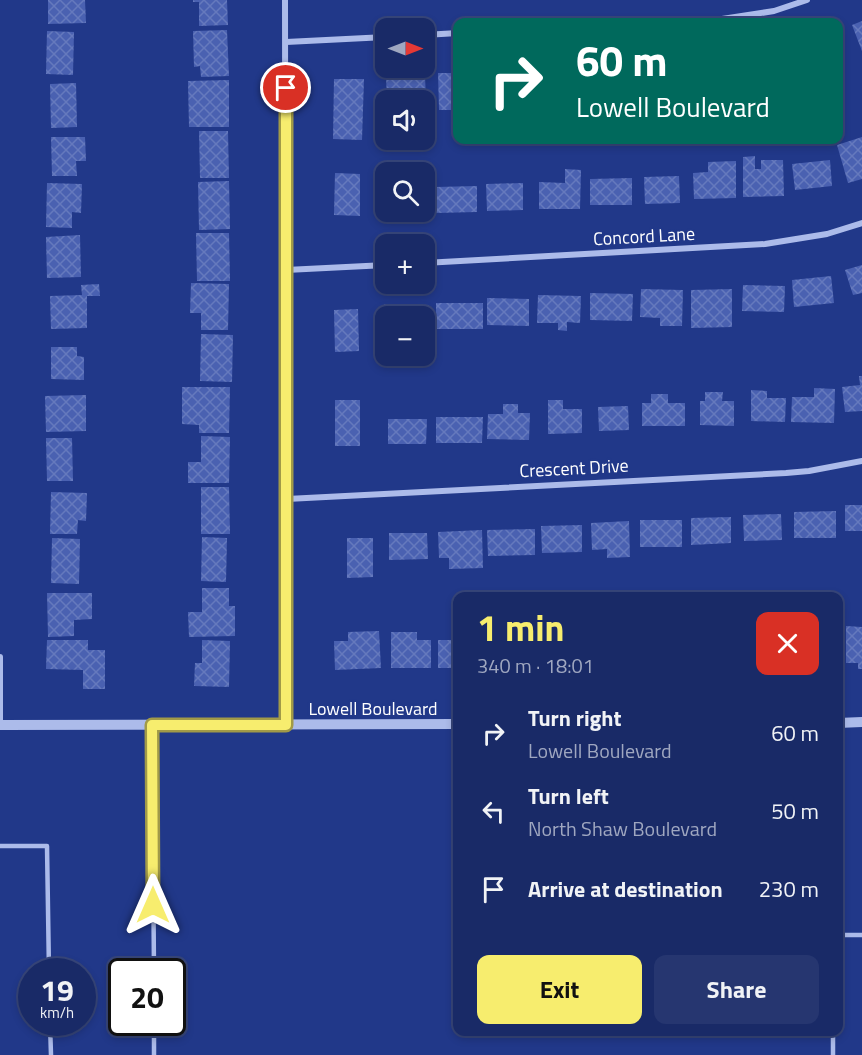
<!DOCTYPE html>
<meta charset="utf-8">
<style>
:root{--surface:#192a67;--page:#263670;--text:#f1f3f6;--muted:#9fa7c0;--line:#37467b;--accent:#f7ed6e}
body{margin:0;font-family:"Titillium Web",sans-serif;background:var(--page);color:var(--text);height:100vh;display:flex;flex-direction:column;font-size:22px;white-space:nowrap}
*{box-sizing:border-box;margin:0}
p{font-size:20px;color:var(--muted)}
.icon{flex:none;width:33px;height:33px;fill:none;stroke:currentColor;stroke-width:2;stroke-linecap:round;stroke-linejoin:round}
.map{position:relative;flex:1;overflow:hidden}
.drawer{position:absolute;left:453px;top:592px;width:390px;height:444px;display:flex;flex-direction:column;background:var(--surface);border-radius:12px;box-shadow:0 3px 9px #0003,0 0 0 2px var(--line)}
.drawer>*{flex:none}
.hud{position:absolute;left:453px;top:18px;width:390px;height:126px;border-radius:12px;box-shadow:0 3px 9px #0003,0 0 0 2px var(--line);background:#00695c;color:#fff;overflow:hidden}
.needle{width:39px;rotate:90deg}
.controls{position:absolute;left:375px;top:18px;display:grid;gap:12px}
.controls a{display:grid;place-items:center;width:60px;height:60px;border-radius:12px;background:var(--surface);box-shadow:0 3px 9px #0003,0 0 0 2px var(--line);font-size:30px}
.speed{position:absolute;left:18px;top:958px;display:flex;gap:12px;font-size:30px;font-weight:700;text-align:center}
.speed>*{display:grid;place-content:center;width:78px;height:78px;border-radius:50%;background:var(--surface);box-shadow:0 3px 9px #0003,0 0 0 2px var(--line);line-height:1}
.speed small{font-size:15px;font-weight:400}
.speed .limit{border:3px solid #111;border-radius:9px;background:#fff;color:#111}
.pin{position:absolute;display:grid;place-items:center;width:51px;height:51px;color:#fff;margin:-26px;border:3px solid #fff;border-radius:50%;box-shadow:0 2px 6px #0007}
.me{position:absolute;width:66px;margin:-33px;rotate:0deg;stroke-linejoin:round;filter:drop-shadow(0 0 4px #0008)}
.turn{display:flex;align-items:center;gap:21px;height:126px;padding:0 24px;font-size:27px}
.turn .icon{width:78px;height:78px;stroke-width:2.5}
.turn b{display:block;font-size:42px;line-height:51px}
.round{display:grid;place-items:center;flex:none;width:63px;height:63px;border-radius:12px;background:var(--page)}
.overview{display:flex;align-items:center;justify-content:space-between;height:102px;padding:0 24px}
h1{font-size:36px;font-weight:700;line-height:45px;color:var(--accent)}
.button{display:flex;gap:12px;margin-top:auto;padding:12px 24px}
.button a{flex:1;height:69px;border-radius:12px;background:var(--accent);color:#111;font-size:24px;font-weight:700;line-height:69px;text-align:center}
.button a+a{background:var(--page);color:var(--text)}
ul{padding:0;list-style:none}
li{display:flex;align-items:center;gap:18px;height:78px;padding:0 24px}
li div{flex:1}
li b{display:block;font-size:22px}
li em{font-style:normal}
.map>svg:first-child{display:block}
.building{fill:url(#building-cross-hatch)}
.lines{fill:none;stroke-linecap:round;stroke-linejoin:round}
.service{stroke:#acbbea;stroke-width:4.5}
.minor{stroke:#acbbea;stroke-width:6}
.tertiary{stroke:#acbbea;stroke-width:10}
.route-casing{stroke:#a19a48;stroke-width:15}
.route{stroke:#f7ed6e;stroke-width:10}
.labels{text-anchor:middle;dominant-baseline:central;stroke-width:4.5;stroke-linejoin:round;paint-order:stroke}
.street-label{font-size:18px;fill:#fff;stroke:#213889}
</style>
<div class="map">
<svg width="862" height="1055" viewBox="0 0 862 1055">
<defs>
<pattern id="building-cross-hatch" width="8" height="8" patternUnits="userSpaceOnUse" patternTransform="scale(1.5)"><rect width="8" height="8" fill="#4a61b1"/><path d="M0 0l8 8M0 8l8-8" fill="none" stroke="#6579bd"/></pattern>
</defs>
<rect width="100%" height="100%" fill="#213889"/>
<g class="building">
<polygon points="48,0 85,0 86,23 48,24"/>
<polygon points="193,0 227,0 228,25 199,26 199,2 193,2"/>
<polygon points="862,21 862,51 852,25"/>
<polygon points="227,30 229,76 201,77 200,66 194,67 193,31"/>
<polygon points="47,31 74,32 73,75 46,74"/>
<polygon points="438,73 458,73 458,110 439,110"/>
<polygon points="425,75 426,100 387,100 386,76"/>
<polygon points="334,79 364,79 362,140 333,139"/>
<polygon points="229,80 229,127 189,127 188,81"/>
<polygon points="76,83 77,127 51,128 50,84"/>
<polygon points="199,131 228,131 229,178 200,178"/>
<polygon points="51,137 85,137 86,161 76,161 77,176 52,176"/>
<polygon points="862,137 862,179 848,183 837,145"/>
<polygon points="755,156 755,169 761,169 761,160 783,160 784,196 743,197 743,157"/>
<polygon points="830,160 832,186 795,190 792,164"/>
<polygon points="736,161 736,198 694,199 693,173 708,172 708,162"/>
<polygon points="565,169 581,170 580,209 539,209 539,182 565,183"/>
<polygon points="335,173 360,174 360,216 334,215"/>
<polygon points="679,176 680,203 645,204 644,177"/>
<polygon points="632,178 632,205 590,205 590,179"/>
<polygon points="431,180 432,216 386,217 386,212 424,212 424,181"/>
<polygon points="229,181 230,229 199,230 198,182"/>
<polygon points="47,183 82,184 81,213 72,212 72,228 46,227"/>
<polygon points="523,183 523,210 487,211 486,184"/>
<polygon points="477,186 477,212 436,213 435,187"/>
<polygon points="196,233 229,233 230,281 197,281"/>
<polygon points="80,235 81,277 47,278 46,237"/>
<polygon points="862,265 862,293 853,295 845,270"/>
<polygon points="831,276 834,303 794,307 792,280"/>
<polygon points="191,283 229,284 228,330 201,330 201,313 190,313"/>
<polygon points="99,284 100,296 87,296 87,328 51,329 50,296 82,295 81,285"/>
<polygon points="743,285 785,286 784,312 742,311"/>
<polygon points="641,289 683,290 682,326 660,326 660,318 640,317"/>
<polygon points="732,289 732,327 691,328 691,290"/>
<polygon points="590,293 633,294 632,321 590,320"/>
<polygon points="538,295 581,296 580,323 567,322 567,331 558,330 558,323 537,323"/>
<polygon points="487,298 529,299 529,326 487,325"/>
<rect x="436" y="303" width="47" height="26"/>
<polygon points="384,304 429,305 428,332 424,332 424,316 386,316 386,331 383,331"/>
<polygon points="358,309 359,351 335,352 334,310"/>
<polygon points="201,334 233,335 232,382 200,381"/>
<polygon points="51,347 77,347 77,356 84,357 84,380 51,379"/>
<polygon points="859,376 862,376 862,411 845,412 842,387 860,385"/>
<polygon points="182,387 230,387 229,433 199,433 199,425 182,424"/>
<polygon points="814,388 835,389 834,423 791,422 792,397 814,397"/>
<polygon points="751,390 767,391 767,398 786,398 785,422 751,421"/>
<polygon points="705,392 723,392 722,401 734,401 734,426 700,425 700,401 705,401"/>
<polygon points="651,394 668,394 668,403 685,403 685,426 642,426 642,403 651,403"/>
<polygon points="86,395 86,431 46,432 45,396"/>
<rect x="335" y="400" width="25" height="46"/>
<polygon points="548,400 563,400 563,409 582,409 582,433 548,434"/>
<polygon points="503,404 518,404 518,413 530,413 529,440 487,439 488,414 503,414"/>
<polygon points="628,406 629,430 599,431 598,407"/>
<polygon points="436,417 483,417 482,443 436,443"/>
<polygon points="388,419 427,419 426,444 388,444"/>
<polygon points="201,436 230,437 229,483 188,483 188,462 201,462"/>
<polygon points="46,438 72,438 73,481 47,481"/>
<polygon points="201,487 229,487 230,534 201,534"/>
<polygon points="51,492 87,493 86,521 78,520 77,534 50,534"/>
<rect x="845" y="505" width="17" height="26"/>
<polygon points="836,511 836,538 794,538 794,512"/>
<polygon points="781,514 782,540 744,541 743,515"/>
<polygon points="731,517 731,543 691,545 691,518"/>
<rect x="640" y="520" width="42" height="27"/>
<polygon points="629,521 630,557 607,558 607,549 592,550 591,523"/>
<polygon points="582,525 582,552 542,553 541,526"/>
<polygon points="535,529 535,555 488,556 487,530"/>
<polygon points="482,530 483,568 449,569 449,558 439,558 438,532"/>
<polygon points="389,533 427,533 428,559 389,560"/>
<polygon points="202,537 227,538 226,582 201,581"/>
<polygon points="52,538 80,539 79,584 51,583"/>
<polygon points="347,538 373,538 373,577 347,578"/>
<polygon points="202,588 229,588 229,606 235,606 235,636 189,637 188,612 202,612"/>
<polygon points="47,593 92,593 92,619 74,620 74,636 48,637"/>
<polygon points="846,626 862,627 862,669 858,669 858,663 846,663"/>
<polygon points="379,631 381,668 335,670 334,641 348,641 348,632"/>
<polygon points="391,632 417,632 417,640 431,640 431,668 391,668"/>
<polygon points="47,640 88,640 88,650 105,650 105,689 83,689 83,670 46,669"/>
<polygon points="202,640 230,641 229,687 194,686 195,663 202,663"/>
<rect x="438" y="640" width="20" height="28"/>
</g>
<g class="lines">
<g class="service">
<polyline points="152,726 154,972"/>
<polyline points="0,846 47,846 49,972"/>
<polyline points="838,935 862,935"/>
<polyline points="50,1023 51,1055"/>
<polyline points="154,1023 154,1055"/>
<polyline points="833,1032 833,1055"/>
</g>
<g class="minor">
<polyline points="285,0 286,725"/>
<polyline points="652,22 722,19 774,11 807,0"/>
<polyline points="424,35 458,33"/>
<polyline points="286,42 386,37"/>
<polyline points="424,263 765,244 827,234 862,223"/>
<polyline points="286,270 386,265"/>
<polyline points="287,499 786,473 809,471 862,461"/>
<polyline points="0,657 0,725"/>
</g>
<g class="tertiary">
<polyline points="838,723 862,722"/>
<polyline points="0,725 458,724"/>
</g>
</g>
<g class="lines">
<g class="route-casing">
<polyline id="route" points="153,905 152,725 286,725 286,88"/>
</g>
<use href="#route" class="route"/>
</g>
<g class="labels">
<g class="street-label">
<text transform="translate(644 236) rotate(-3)">Concord Lane</text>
<text transform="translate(574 468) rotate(-3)">Crescent Drive</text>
<text x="373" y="708">Lowell Boulevard</text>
</g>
</g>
</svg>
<div class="controls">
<a><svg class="needle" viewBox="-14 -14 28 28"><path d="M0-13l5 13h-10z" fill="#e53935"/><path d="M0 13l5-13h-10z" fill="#9fa7c0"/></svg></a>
<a><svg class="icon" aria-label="sound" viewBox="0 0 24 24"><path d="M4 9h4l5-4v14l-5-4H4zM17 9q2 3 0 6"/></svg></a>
<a><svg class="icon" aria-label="search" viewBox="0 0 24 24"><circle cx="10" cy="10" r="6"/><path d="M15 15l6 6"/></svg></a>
<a>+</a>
<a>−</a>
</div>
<div class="speed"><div>19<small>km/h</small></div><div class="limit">20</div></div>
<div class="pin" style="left:286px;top:88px;background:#d93025"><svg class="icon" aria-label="arrive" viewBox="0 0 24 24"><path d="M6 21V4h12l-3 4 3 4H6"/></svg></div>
<svg class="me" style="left:153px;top:905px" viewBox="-20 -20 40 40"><path d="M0-17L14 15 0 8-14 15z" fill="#f7ed6e" stroke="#fff" stroke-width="4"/></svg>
<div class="hud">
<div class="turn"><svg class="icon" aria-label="right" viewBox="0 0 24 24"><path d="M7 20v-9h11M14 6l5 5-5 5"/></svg><div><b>60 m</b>Lowell Boulevard</div></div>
</div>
<section class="drawer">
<div class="overview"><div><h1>1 min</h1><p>340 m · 18:01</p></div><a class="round" style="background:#d93025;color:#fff"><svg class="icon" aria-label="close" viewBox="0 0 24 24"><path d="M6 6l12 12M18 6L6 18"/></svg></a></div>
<ul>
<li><svg class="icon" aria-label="right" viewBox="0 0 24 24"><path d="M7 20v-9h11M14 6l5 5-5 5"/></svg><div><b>Turn right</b><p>Lowell Boulevard</p></div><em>60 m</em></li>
<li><svg class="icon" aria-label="left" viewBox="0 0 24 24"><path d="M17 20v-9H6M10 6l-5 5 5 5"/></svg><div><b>Turn left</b><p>North Shaw Boulevard</p></div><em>50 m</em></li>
<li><svg class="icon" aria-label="arrive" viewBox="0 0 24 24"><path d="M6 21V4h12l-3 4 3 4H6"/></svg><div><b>Arrive at destination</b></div><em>230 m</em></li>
</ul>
<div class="button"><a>Exit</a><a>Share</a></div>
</section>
</div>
